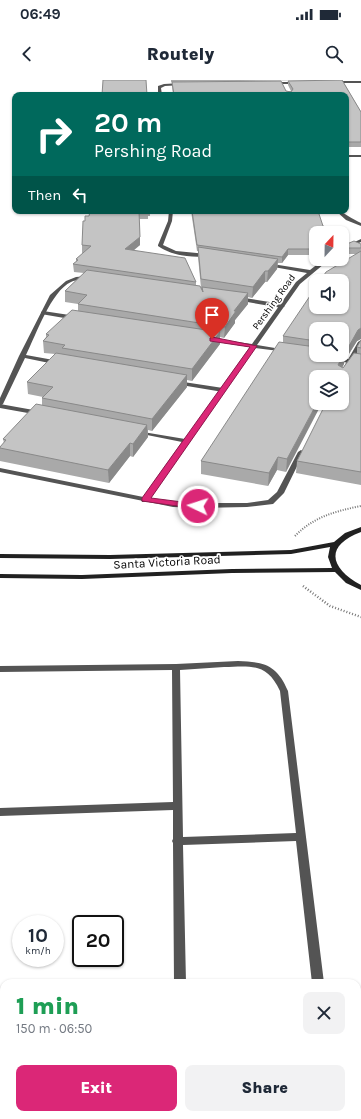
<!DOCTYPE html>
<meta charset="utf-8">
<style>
:root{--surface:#fff;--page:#f2f2f3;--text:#1f2937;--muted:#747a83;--accent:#db2777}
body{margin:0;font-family:Karla,sans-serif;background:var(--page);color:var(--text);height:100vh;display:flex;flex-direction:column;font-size:15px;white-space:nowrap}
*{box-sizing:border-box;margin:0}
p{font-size:13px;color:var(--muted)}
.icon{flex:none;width:22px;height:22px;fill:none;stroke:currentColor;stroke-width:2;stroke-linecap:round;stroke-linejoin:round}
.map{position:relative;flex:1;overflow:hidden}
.details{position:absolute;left:0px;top:899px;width:361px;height:140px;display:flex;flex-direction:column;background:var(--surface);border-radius:12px 12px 0 0;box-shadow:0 1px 3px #0004}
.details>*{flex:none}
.guide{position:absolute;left:12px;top:12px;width:337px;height:122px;border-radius:8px;box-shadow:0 1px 3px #0004;background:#00695c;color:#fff;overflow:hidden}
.needle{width:26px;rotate:22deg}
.fabs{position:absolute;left:309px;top:146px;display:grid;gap:8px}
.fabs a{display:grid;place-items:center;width:40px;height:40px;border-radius:8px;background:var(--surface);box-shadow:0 1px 3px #0004;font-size:20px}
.speed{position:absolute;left:12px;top:835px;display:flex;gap:8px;font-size:20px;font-weight:700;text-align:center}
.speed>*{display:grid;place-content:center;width:52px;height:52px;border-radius:50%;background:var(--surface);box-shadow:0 1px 3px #0004;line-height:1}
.speed small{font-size:10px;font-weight:400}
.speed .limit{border:2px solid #111;border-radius:6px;background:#fff;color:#111}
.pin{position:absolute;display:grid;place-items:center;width:34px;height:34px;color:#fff;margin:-41px -17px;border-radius:50% 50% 50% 0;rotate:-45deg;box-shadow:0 0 4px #0007}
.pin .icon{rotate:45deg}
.me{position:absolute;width:44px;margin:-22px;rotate:274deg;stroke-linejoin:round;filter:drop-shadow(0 0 3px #0008)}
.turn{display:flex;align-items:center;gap:14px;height:84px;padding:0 16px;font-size:18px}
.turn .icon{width:52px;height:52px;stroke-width:2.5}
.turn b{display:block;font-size:28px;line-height:34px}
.then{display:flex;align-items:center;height:38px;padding:0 16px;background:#0003;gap:8px;font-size:15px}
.round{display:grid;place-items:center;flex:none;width:42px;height:42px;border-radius:8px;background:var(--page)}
.head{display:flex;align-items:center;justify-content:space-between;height:68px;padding:0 16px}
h1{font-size:24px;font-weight:800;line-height:30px;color:#1e9e55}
.primary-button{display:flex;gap:8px;margin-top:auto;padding:8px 16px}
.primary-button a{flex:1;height:46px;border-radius:8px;background:var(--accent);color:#fff;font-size:16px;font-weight:800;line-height:46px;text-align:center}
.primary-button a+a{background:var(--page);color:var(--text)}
.status{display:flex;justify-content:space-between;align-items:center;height:28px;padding:0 20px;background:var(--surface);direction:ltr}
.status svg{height:11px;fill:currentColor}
header{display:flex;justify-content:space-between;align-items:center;height:52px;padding:0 16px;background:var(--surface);font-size:18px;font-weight:800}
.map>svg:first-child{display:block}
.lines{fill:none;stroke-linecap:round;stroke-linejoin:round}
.path-far1{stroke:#767676;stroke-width:2;stroke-dasharray:1 1.5;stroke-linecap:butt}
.path{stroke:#767676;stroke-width:2.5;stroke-dasharray:1 2;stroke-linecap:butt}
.lane{fill:#545454;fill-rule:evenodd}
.street{fill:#545454;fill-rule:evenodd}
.secondary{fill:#212121;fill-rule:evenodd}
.wall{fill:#a9a9a9;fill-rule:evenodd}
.shaded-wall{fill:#898989}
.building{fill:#c4c4c4;stroke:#898989}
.route{fill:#db2777;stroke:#8e194d}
.labels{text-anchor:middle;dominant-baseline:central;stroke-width:3.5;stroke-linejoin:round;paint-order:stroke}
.far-street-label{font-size:10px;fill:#000;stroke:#fff}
.street-label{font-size:12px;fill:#000;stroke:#fff}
</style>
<div class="status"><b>06:49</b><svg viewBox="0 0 49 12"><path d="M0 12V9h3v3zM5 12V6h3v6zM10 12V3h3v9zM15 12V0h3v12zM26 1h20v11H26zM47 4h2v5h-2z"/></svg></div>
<header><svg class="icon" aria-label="back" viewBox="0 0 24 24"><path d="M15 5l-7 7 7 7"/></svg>Routely<svg class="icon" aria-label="search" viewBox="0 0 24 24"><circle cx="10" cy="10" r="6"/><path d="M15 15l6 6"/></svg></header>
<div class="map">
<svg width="361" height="1039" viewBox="0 0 361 1039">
<rect width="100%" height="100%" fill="#fff"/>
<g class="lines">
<path class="path-far1" d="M295,456C313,437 336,431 361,426"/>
<polyline class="path" points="303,506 330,526 361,537"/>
<g class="lane">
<path d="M88,196L90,197V199C84,200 77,199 71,202C51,211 36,255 26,275L59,281L62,283L59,285L25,278L3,324L0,326V318L19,276L50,215L66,201L76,197Z"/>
<polygon points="238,217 282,224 285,226 282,228 236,220 236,218"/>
<polygon points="361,260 361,267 344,297 342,299 342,297 338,297 358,262"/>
<polygon points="177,301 223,308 226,310 223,312 175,304 174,303"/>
<polygon points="301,370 304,372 284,413 273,424 247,427 198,428 173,427 0,392 0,388 173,423 247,423 268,420 277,412 298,372"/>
</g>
<g class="street">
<polygon points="334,1 361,1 361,3 333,3"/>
<polygon points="272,2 298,2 300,3 298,4 271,4"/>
<polygon points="182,3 183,5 165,6 161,8 162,15 158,15 158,6 164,4"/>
<rect x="346" y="75" width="15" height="2"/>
<path d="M169,131H173L172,141L163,165L176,171L207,174H209V176C193,178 172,176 158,166V165L168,141Z"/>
<path d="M336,131C343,131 353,140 361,143V146L346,140Z"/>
<polygon points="361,159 361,162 342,171 342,168"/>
<polygon points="324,179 330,179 300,204 257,265 287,270 287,272 255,268 148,422 142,422 141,420 182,362 137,353 137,351 185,359 250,267 210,261 207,259 208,258 252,264 296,202 307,193 268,186 266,185 266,183 310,190"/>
<polygon points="43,231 76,236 79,238 76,240 41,234 41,232"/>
<polygon points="334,277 361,281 361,285 332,280 332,278"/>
<polygon points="0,324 39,331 42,333 39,335 0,328"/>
<path d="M238,581C265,582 277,585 288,611L324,903H312L296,761L183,765L186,903H174L173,763L172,761L173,759V730L0,736V728L173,722L172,590L0,592V586L176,584ZM224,587C251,586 267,583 280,611L296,753L183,757L180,590Z"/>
<polygon points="4,914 4,924 0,925 0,915"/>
<polygon points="357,977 361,979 361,993 357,991"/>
<polygon points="4,1011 4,1023 0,1024 0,1012"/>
<polygon points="361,1027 361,1039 196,1039 195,1037 196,1035 357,1035 357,1029"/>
</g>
<path class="secondary" d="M361,447V452C324,466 330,488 361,505V510L346,503L335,492L232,493L82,499L0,498V494L82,495L232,489L332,488L328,477L330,467L291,474L110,479L0,478V474L110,475L291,470L334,462L345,453Z"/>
</g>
<g class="wall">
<polygon points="171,0 314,0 171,2"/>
<polygon points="342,0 361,32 361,67 346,67 346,15 173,15 172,6 172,2 281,1 286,11 291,11 288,5 288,1"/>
<polygon points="90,131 150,131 150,136 148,136 148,139 139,139 140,165 133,170 196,202 196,206 201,208 198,177 198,171 197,171 191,131 318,131 316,153 316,175 288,175 282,183 278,183 277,189 267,202 265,202 252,218 248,217 248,224 235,240 235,243 224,258 220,257 220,264 192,301 187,300 187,307 152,351 148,350 148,357 133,377 130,376 109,403 0,381 0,367 4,363 3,359 42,325 42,318 43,317 28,314 27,302 55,274 44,273 43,261 46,257 46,254 78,231 78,224 65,222 65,211 84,193 74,192 73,184 76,182 76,179 83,173 82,173 82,165 85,141 89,136"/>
<path d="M348,158L347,164L361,168V259L357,261L347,277H344V284L342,288H343L357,274V267L361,260V405L296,393L297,381L342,297H316L286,392L277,390L268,406L201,394V381L283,262V256L356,174H342V168ZM316,249H342V275H316Z"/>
</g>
<g class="shaded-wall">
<polygon points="140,157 140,165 126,177 125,169"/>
<polygon points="348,158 347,164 342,166 342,160"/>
<polygon points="288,169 288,175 282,183 282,177"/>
<polygon points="278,179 277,189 267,202 268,191"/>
<polygon points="265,191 265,202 252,218 253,207"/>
<polygon points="248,213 248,224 235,240 235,243 224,258 225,247 234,231"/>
<polygon points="361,248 361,259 357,261 347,277 349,266 358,250"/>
<polygon points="220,252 220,264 192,301 192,289"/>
<polygon points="345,272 344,284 337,297 338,285"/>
<polygon points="187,295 187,307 152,351 152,339"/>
<polygon points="317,323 322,323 286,392 287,379"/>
<polygon points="147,345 148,357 133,377 133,364"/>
<polygon points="130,363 130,376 109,403 108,390"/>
<polygon points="278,377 277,390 268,406 269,393"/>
</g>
<g class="building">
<polygon points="103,0 146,0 147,15 102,15"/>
<polygon points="342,0 361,32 361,62 346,62 346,15 174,15 172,2 281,1 286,11 291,12 293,9 288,1"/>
<polygon points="90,131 147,131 139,131 140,157 125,169 185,178 196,202 73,184 78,180 76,179 91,166 82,165 83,141 85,141 85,136 89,136"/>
<polygon points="192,131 318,131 323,146 338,153 316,153 316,169 288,169 282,177 197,165"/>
<polygon points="342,155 348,158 342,160"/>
<polygon points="354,161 361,164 361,168 342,168 342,162 342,166"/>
<polygon points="198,167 278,179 268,191 265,191 253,207 201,199"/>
<polygon points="361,171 361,248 358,250 349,266 342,265 342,249 316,249 316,261 283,256 316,207 316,227 342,227 342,201 320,201 326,192"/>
<polygon points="87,190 200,206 203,212 202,207 248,213 234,231 236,231 225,247 78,224 87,215 65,211"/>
<polygon points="72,230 220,252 192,289 62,268 65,265 43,261 49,255 46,254"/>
<polygon points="361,260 361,268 357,267"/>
<polygon points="279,262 316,267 316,275 342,275 342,271 345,272 338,285 343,288 354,273 361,274 361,392 297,381 326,323 342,323 342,297 316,297 316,323 317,323 287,379 278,377 269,393 201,381"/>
<polygon points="56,273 187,295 152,339 42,318 53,307 27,302"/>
<polygon points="36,324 147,345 133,364 130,363 108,390 0,368 0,367 6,360 3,359"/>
</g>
<polygon class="route" points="212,257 257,266 151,418 198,424 202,426 198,429 142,421 142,418 250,267 210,261 210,258"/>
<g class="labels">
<g class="far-street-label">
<text transform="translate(274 222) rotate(-54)">Pershing Road</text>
</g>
<g class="street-label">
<text transform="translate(167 482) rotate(-3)">Santa Victoria Road</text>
</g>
</g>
</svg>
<div class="fabs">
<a><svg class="needle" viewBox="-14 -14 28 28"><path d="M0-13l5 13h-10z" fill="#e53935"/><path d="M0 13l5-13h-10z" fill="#747a83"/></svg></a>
<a><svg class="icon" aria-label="sound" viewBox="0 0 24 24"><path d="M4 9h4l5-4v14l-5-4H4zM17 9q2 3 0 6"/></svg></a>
<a><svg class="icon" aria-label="search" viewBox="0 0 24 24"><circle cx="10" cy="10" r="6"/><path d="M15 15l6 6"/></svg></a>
<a><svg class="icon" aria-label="layers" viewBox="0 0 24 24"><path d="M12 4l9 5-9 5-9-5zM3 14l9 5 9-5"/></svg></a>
</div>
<div class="speed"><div>10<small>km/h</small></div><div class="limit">20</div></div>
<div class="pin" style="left:212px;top:259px;background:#d93025"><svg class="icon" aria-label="arrive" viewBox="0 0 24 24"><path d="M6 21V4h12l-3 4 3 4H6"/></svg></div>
<svg class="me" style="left:198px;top:426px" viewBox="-20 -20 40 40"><circle r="17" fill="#db2777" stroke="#fff" stroke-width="3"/><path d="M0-11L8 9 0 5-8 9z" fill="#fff"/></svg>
<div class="guide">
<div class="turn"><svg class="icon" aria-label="right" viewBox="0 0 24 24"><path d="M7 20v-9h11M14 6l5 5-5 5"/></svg><div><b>20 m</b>Pershing Road</div></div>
<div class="then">Then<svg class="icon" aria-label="left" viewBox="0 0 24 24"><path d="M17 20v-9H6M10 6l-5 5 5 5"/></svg></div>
</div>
<section class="details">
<div class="head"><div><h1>1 min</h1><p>150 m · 06:50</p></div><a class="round"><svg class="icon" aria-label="close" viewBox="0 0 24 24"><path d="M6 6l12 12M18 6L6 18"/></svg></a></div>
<div class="primary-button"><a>Exit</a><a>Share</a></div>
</section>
</div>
